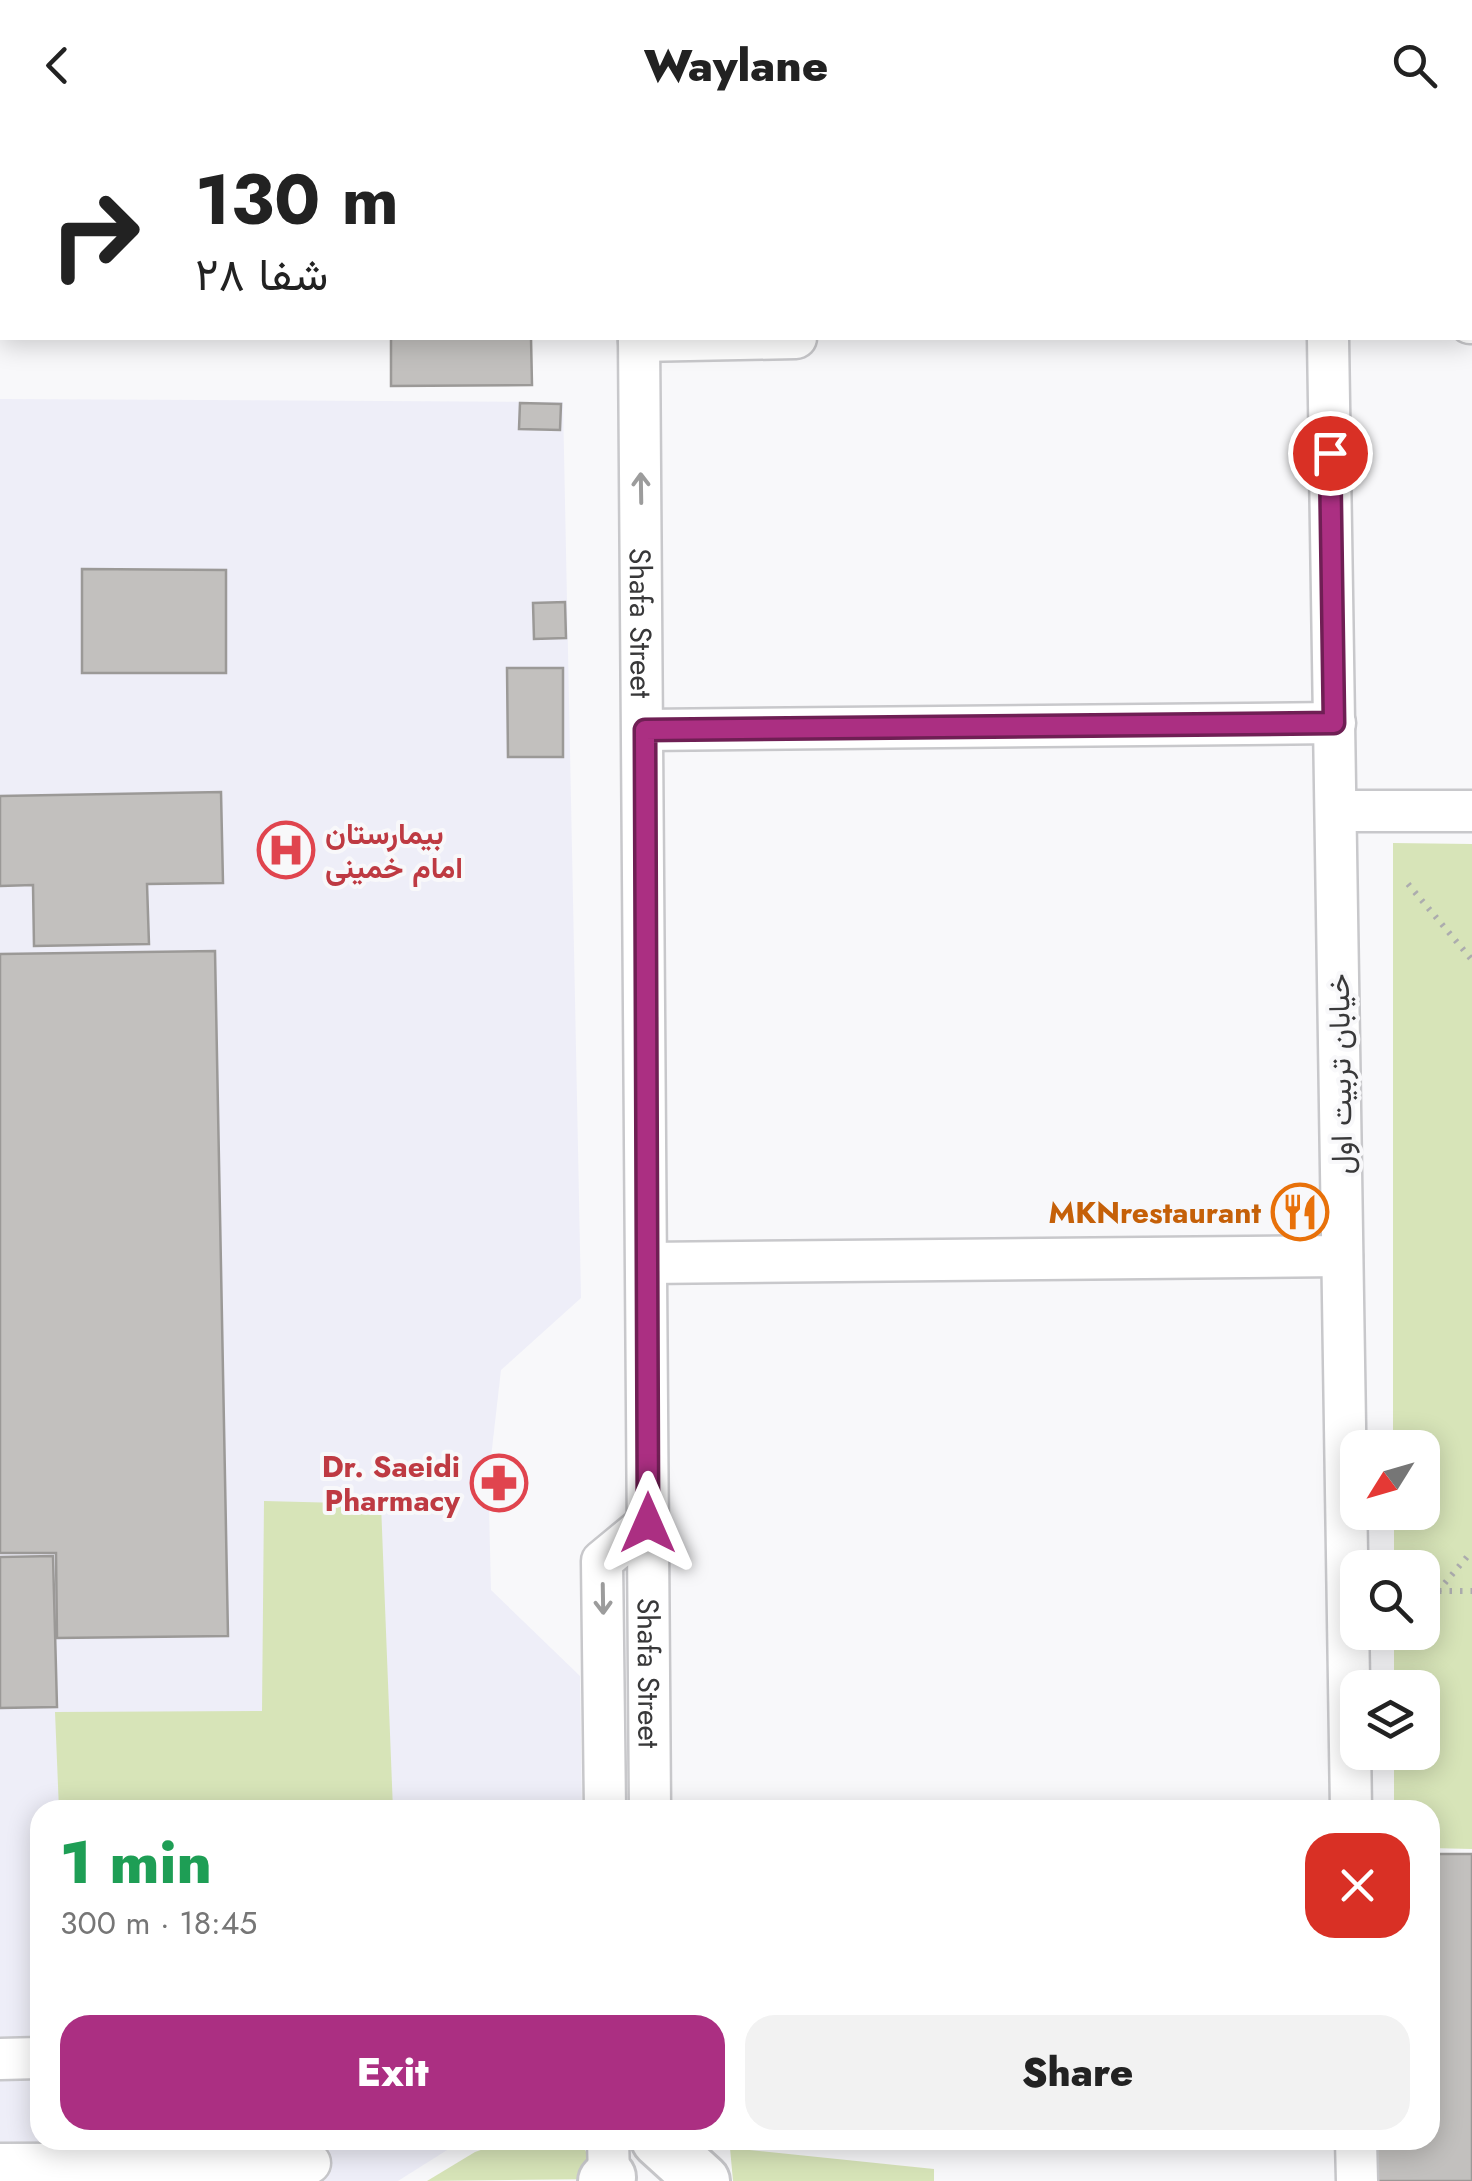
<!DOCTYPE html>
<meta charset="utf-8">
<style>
:root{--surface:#fff;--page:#f2f2f2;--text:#222;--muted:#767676;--accent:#ab2f82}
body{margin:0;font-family:Jost,Vazirmatn,sans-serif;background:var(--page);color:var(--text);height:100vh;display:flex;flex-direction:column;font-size:38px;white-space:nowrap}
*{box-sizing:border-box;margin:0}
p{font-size:32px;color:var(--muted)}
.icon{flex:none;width:55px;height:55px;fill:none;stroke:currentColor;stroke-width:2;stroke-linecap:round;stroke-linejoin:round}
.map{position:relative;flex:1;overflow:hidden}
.side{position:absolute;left:30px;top:1670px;width:1410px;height:350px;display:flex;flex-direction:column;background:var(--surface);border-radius:30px;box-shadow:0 5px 25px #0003}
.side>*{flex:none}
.guide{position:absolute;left:0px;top:0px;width:1472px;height:210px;box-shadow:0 5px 25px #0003;background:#fff;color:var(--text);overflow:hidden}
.needle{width:65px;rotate:233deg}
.tools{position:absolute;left:1340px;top:1300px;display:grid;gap:20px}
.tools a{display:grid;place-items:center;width:100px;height:100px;border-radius:20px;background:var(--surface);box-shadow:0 5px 25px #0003;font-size:50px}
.pin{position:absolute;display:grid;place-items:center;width:85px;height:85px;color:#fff;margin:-42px;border:5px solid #fff;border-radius:50%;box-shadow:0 2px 10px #0007}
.me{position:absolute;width:110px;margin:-55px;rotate:0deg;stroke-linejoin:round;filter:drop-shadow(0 0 8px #0008)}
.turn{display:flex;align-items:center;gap:35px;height:210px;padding:0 30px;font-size:45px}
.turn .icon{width:130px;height:130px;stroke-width:2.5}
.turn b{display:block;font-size:70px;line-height:85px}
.round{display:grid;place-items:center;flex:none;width:105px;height:105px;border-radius:30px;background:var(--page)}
.summary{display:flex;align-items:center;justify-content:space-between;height:170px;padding:0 30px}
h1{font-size:60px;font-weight:800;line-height:75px;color:#1e9e55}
.button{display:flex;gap:20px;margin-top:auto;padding:20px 30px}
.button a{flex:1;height:115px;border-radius:30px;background:var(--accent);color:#fff;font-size:40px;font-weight:800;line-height:115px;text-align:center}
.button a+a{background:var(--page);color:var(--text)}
header{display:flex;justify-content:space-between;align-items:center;height:130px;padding:0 30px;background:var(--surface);font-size:45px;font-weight:800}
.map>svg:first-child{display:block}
.built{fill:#eeeef8}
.green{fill:#d7e4b8}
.building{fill:#c2c0be;stroke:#9b9997;stroke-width:2.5}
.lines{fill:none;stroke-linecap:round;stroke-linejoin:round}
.minor-casing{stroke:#c8c8cb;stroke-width:45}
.major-casing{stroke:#c8c8cb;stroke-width:58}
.path{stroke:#acacae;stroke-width:6;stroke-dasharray:2.5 8;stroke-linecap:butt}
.minor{stroke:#fff;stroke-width:40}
.major{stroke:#fff;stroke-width:52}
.oneway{stroke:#9c9c9c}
.route-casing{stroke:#6f1f54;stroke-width:25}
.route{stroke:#ab2f82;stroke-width:18}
.labels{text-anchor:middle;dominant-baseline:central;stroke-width:8;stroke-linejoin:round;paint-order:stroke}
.street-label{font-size:30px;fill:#383839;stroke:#f8f8fa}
.health-label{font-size:30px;font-weight:bold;fill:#be3a42;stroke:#f8f8fa;text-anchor:start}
.food-label{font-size:30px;font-weight:bold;fill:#c56008;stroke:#f8f8fa;text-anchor:end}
</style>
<header><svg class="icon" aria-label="back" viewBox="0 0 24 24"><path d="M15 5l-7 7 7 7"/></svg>Waylane<svg class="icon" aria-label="search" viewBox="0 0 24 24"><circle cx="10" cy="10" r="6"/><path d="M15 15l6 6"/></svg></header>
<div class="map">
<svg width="1472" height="2051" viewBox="0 0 1472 2051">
<rect width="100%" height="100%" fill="#f8f8fa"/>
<polygon class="built" points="0,269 563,272 581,1168 501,1240 490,1336 514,1338 513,1376 489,1377 491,1460 580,1546 582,1680 40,1680 40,2010 463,2010 398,2051 0,2051"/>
<g class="green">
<polygon points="1393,713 1472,714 1472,1719 1430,1718 1430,1680 1394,1680 1394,1623 1422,1622 1422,1558 1394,1557 1394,1503 1422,1502 1422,1438 1394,1437 1394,1383 1422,1382 1422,1318 1393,1317"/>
<polygon points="264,1371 381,1374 393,1680 59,1680 55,1582 262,1581"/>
<polygon points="509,2010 580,2010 600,2049 427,2051 475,2022"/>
<polygon points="730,2018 934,2039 934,2051 733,2051"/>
</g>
<g class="building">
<rect x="388" y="0" width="116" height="2"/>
<polygon points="391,208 531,208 532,255 391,256"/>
<polygon points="520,273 561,274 560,300 519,299"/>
<polygon points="82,439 226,440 226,543 82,543"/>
<polygon points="565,472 566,508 534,509 533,473"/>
<polygon points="507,538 563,538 563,627 508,627"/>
<polygon points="221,662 223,753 147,754 149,814 34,816 33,755 0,756 0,666"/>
<polygon points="215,821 228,1506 57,1508 56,1423 0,1423 0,824"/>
<polygon points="53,1426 57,1577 0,1578 0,1427"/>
<polygon points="1430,1724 1472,1724 1472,2051 1376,2051 1376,2010 1430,2010"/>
</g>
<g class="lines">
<g class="minor-casing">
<g id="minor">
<polyline points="637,0 637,2"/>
<polyline points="1324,0 1324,2"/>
<polyline points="1470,193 1472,193"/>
<path id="s1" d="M639,208L650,1680"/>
<polyline points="1328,208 1351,1680"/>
<polyline points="639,211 796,208"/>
<polyline points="645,600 1335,593"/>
<polyline points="1336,681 1472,681"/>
<polyline points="647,1133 1342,1126"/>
<polyline points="605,1680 602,1431 648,1393"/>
<polyline points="0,1929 40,1928"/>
<polyline points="608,2010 609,2047"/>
<polyline points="1356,2010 1357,2051"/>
<polyline points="0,2034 310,2033"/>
</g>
</g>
<g class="major-casing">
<g id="major">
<polyline points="658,2010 703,2051"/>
<polyline points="605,2051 609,2047"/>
</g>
</g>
<g class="path">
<polyline points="1408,754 1472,830"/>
<polyline points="1438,1461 1472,1421"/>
<polyline points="1439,1461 1472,1461"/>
</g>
<use href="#minor" class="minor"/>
<use href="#major" class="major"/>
</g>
<defs><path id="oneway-shaft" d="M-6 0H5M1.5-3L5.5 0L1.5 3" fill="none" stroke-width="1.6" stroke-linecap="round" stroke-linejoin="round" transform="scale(2.5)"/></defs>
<g class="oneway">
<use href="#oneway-shaft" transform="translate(641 358) rotate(-91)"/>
<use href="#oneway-shaft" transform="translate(603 1469) rotate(89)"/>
</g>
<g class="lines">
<g class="route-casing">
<polyline id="route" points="648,1393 645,600 1334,593 1330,323"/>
</g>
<use href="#route" class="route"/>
</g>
<defs>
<g id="hospital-ring" transform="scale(2.875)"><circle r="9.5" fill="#f8f8fa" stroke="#e0444e" stroke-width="1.5"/><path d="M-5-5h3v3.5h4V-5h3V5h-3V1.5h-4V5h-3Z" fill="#e0444e"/></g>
<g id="restaurant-ring" transform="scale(2.875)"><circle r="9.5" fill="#f8f8fa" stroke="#e8710a" stroke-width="1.5"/><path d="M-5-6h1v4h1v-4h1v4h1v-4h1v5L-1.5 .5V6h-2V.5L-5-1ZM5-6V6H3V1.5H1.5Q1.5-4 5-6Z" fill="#e8710a"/></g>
<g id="pharmacy-ring" transform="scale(2.875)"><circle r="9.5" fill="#f8f8fa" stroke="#e0444e" stroke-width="1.5"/><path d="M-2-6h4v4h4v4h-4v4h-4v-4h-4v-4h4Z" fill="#e0444e"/></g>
</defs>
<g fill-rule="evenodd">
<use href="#hospital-ring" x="286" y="720"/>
<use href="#restaurant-ring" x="1300" y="1082"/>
<use href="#pharmacy-ring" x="499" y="1353"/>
</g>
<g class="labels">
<g class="street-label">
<text stroke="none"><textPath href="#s1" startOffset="285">Shafa Street</textPath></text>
<text transform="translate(1340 944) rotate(-91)">خیابان تربیت اول</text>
<text stroke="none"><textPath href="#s1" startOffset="1335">Shafa Street</textPath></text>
</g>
<g class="health-label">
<text x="325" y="703">بیمارستان<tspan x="325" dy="34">امام خمینی</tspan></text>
<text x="460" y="1336" text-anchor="end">Dr. Saeidi<tspan x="460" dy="34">Pharmacy</tspan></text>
</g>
<g class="food-label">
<text x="1261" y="1082">MKNrestaurant</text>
</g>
</g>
</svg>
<div class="tools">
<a><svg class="needle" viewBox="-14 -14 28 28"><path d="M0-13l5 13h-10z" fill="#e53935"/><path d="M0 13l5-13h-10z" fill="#767676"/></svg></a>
<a><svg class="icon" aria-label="search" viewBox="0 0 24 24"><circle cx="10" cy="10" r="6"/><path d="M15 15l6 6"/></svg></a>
<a><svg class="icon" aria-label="layers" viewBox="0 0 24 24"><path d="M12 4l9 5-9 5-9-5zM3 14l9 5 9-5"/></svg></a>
</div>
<div class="pin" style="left:1330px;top:323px;background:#d93025"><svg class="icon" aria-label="arrive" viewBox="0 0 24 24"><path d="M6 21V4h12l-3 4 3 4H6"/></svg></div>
<svg class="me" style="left:648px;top:1393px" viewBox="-20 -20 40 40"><path d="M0-17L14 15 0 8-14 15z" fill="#ab2f82" stroke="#fff" stroke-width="4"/></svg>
<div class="guide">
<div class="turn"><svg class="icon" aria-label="right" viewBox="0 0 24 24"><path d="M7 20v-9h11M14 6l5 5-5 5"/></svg><div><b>130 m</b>شفا ۲۸</div></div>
</div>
<section class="side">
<div class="summary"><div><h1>1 min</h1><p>300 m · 18:45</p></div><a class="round" style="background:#d93025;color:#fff"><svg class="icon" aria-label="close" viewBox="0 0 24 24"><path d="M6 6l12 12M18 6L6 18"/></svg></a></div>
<div class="button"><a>Exit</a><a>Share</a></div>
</section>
</div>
